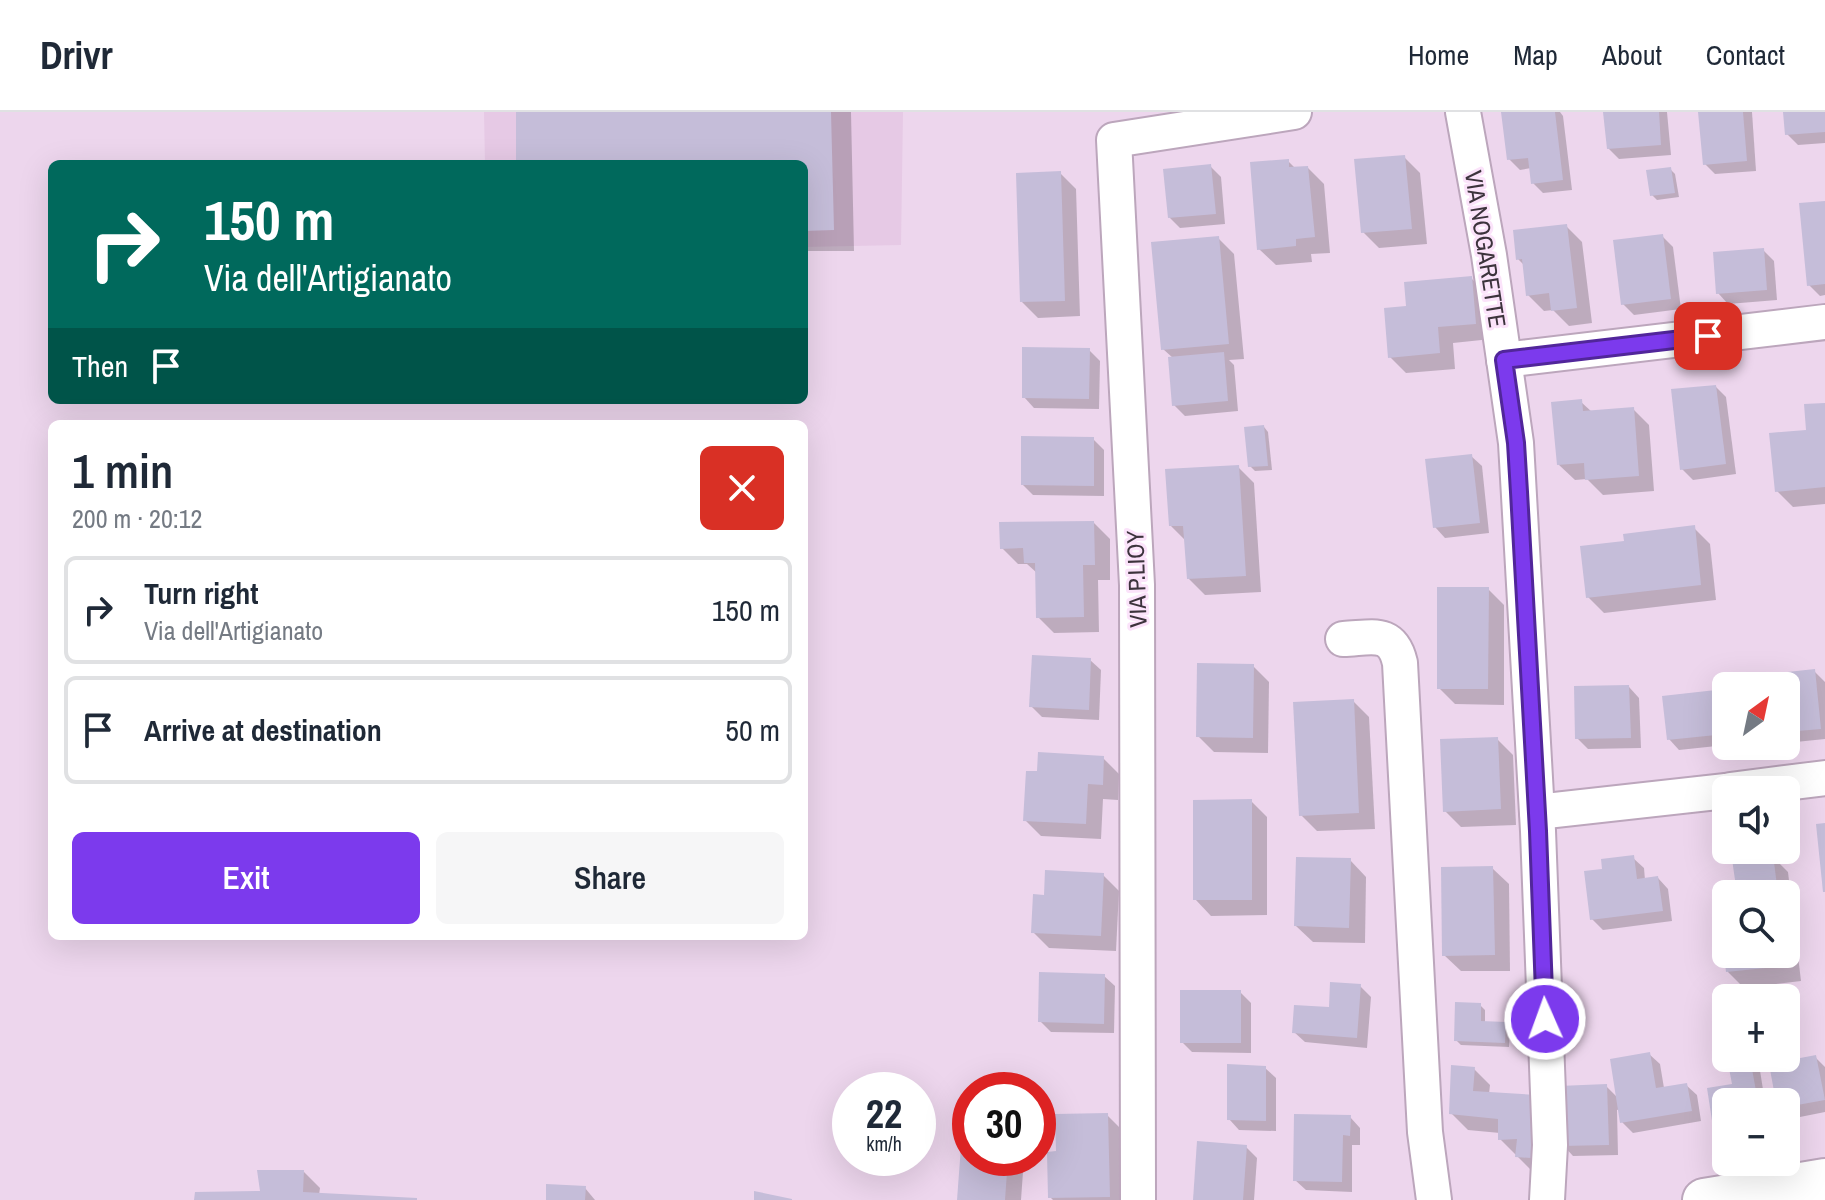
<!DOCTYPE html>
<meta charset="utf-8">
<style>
:root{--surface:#fff;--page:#f6f6f7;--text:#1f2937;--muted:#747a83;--line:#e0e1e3;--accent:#7c3aed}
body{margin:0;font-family:"Archivo Narrow",sans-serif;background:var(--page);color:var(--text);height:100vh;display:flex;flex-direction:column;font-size:30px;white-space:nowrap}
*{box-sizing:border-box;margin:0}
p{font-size:26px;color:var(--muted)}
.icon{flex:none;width:44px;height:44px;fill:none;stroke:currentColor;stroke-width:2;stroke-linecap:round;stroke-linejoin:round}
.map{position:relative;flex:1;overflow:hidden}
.sheet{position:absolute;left:48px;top:308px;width:760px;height:520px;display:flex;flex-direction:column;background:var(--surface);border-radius:12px;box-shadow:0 8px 32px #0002}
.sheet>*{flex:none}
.banner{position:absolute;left:48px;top:48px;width:760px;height:244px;border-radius:12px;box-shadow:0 8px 32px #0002;background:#00695c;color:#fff;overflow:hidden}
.needle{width:52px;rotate:33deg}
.buttons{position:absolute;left:1712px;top:560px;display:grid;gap:16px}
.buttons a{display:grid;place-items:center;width:88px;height:88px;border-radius:12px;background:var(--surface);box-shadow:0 8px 32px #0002;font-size:40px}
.speed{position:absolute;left:832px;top:960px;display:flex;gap:16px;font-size:40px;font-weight:700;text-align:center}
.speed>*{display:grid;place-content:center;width:104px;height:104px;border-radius:50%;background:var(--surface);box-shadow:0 8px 32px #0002;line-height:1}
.speed small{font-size:20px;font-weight:400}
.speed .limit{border:12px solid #d22;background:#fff;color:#111}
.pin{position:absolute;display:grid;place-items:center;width:68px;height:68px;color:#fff;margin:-34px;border-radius:16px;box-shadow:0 4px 12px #0006}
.me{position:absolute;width:88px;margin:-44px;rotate:358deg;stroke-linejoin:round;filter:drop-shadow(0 0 6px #0008)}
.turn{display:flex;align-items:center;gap:28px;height:168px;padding:0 24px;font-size:36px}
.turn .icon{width:104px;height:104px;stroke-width:2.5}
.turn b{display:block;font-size:56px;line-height:68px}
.then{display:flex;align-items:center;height:76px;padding:0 24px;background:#0003;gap:16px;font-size:30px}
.round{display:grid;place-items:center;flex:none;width:84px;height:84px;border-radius:12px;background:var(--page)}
.overview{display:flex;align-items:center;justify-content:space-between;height:136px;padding:0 24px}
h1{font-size:48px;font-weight:600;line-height:60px}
.action{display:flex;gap:16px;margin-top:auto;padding:16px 24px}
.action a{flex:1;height:92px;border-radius:12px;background:var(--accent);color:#fff;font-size:32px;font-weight:600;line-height:92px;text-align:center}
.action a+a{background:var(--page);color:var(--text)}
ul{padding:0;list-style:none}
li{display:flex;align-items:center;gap:24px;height:108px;margin:0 16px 12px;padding:0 8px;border:4px solid var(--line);border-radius:12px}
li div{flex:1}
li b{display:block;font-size:30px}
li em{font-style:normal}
header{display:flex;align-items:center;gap:48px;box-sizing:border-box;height:112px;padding:0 40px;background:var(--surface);border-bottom:2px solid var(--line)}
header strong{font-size:38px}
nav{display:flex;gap:44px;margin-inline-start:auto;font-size:28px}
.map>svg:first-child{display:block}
.built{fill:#e6c9e5}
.shadow{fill:#0003}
.building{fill:#c5bdd9}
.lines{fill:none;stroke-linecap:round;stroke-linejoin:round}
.minor-casing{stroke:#bca6bc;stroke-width:38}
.tertiary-casing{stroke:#bca6bc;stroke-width:46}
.minor{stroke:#fff;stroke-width:34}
.tertiary{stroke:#fff;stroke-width:42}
.route-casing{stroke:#51269a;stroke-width:20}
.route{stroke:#7c3aed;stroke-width:14}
.labels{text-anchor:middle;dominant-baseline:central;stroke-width:6;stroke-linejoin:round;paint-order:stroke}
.street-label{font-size:24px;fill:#3c333c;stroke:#fbe3fa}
</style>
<header>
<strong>Drivr</strong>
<nav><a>Home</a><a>Map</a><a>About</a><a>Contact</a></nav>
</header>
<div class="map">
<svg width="1825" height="1088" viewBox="0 0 1825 1088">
<rect width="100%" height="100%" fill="#edd6ed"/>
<polygon class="built" points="484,0 903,0 901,133 804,135 804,52 485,52"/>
<g class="shadow">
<polygon points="518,0 851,0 854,139 804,139 804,52 518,52"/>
<polygon points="1503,0 1560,0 1563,4 1572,78 1543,81 1533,71 1531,56 1520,58 1509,47"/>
<polygon points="1605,0 1667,0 1671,43 1619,47 1608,36"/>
<polygon points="1700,0 1752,0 1756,59 1715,62 1705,52"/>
<polygon points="1785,0 1825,0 1825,31 1798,33 1787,22"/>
<polygon points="1404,45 1420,61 1427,132 1379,136 1363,120"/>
<polygon points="1288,49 1296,57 1308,56 1324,72 1330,141 1311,142 1312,150 1276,153 1259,137"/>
<polygon points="1210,54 1221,65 1225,112 1180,116 1169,105"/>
<polygon points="1670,57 1675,62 1679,85 1657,88 1652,83"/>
<polygon points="1060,61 1076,77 1080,204 1038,206 1022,190"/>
<polygon points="1825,91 1825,183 1820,184 1809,173"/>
<polygon points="1566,114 1582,130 1592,211 1569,214 1553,198 1544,199 1528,183 1524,153 1518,147"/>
<polygon points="1663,125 1673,135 1681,197 1634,203 1623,192"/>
<polygon points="1218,126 1234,142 1244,247 1229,248 1234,253 1238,299 1185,304 1174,293 1173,246 1163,237"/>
<polygon points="1763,138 1774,149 1777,188 1728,192 1718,181"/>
<polygon points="1471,166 1488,183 1491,227 1453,231 1455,257 1406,261 1390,245 1408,196"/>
<polygon points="1089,238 1100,249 1099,297 1034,296 1024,285"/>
<polygon points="1716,275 1726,285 1736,362 1693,368 1682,357"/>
<polygon points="1581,290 1592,300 1633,297 1649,313 1654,379 1603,383 1587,367 1575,368 1558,352"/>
<polygon points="1825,293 1825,392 1793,395 1777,379"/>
<polygon points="1264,315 1268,320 1272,358 1255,359 1250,354"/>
<polygon points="1093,327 1104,338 1104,384 1033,383 1023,373"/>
<polygon points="1471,344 1482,354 1489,421 1445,426 1435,415"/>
<polygon points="1238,355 1254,371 1261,480 1205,483 1189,467 1186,429 1171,414"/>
<polygon points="1094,411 1110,427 1110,468 1098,468 1099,520 1054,521 1038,505 1037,461 1027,452 1018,452 1002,436"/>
<polygon points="1694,416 1710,432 1716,488 1604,501 1588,485 1626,431"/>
<polygon points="1488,477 1504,493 1504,593 1455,592 1439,576"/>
<polygon points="1090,548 1101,558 1099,608 1042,605 1031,594"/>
<polygon points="1253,554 1269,570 1268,641 1214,640 1198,624"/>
<polygon points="1814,559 1825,570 1825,627 1786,631 1786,574 1761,574"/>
<polygon points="1629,575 1639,586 1641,636 1588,637 1577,626"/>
<polygon points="1724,579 1726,581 1726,633 1679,638 1669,627"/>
<polygon points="1353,589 1369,605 1375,717 1317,719 1301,703"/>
<polygon points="1497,627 1513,643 1516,713 1461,715 1445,699"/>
<polygon points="1103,646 1119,662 1118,688 1103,687 1101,727 1041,724 1025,708"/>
<polygon points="1251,689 1267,705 1267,803 1211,804 1195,787"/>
<polygon points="1772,744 1788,760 1801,869 1744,876 1728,860 1722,808 1726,808 1726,842 1786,842 1786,782 1739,782"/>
<polygon points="1633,746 1644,756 1645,768 1658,766 1668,777 1672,809 1603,818 1592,807 1604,758"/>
<polygon points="1350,748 1366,765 1365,831 1313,830 1296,814"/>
<polygon points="1492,756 1509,772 1510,859 1461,859 1444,843"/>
<polygon points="1103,763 1119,779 1116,839 1049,836 1033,820 1046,785"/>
<polygon points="1104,864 1115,874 1114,921 1051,920 1040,909"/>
<polygon points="1360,874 1371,885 1367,936 1305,930 1294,920 1330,897"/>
<polygon points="1240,880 1251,891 1251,941 1192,940 1182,930"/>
<polygon points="1480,893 1485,898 1485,911 1505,912 1510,917 1509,935 1461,933 1456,928"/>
<polygon points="1649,942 1660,952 1664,976 1686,973 1697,983 1701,1009 1633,1021 1622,1010 1620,997 1617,998 1618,1043 1573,1044 1563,1033 1606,974 1618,986"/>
<polygon points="1815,945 1825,955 1825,1000 1790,1007 1786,1003 1786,990 1778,990"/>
<polygon points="1729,946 1758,946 1765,990 1726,990 1726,1024 1715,1014 1709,978 1734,974"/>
<polygon points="1265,956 1276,966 1276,1019 1239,1018 1229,1007"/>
<polygon points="1474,957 1490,973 1489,982 1536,985 1533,1060 1500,1027 1500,1021 1468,1018 1452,1002"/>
<polygon points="1107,1003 1123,1019 1125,1088 1053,1088 1050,1085 1058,1041"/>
<polygon points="1350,1005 1360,1016 1360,1033 1352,1033 1352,1080 1306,1078 1295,1068"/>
<polygon points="970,1010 970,1046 1024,1046 1021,1088 959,1088"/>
<polygon points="1246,1035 1257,1046 1254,1088 1195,1088"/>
<polygon points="304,1060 320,1076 319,1083 414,1088 196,1088 262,1081"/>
<polygon points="585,1076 595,1088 548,1088"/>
</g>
<g class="building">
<polygon points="516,0 831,0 834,118 804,119 804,52 516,52"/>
<polygon points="1501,0 1555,0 1563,68 1531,72 1528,46 1507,48"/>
<polygon points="1603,0 1659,0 1661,33 1607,37"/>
<polygon points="1698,0 1743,0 1747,49 1703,53"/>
<polygon points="1783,0 1825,0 1825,20 1785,23"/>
<polygon points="1405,43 1412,117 1361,121 1354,47"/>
<polygon points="1289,47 1289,55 1308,54 1315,125 1296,127 1296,134 1257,138 1250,50"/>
<polygon points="1211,52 1216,102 1168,106 1163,57"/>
<polygon points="1671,55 1675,81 1650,84 1646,58"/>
<polygon points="1061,59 1065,189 1020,190 1016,61"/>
<polygon points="1825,89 1825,172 1807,174 1799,91"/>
<polygon points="1567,112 1577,196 1551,199 1549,181 1526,184 1522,147 1516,148 1513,118"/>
<polygon points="1663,122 1671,187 1621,193 1613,128"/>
<polygon points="1219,124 1229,232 1161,238 1151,130"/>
<polygon points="1764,136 1767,178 1716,182 1713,140"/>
<polygon points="1472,164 1476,212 1438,215 1440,241 1388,246 1384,196 1406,194 1404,170"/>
<polygon points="1022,235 1090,236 1089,287 1022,286"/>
<polygon points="1224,240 1228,289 1172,294 1168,245"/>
<polygon points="1716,273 1726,352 1680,358 1671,277"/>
<polygon points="1582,287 1583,299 1634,295 1639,364 1585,368 1584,351 1557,353 1551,290"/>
<polygon points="1825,291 1825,375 1775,380 1769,321 1806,318 1804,292"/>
<polygon points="1264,313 1268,354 1248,355 1244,315"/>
<polygon points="1021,324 1094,325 1094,374 1021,373"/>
<polygon points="1472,342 1480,411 1433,416 1425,347"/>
<polygon points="1239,353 1246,464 1187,467 1183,414 1169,414 1165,357"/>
<polygon points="1094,409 1095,453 1083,453 1084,505 1036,506 1035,451 1024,451 1023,436 1000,437 999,410"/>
<polygon points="1695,413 1701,473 1586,486 1580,434 1624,429 1623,422"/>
<polygon points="1437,475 1489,475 1488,577 1437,577"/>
<polygon points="1032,543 1091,546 1089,598 1029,595"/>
<polygon points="1197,551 1254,552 1253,626 1196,625"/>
<polygon points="1815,557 1821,617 1786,620 1786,574 1759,574 1758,563"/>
<polygon points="1629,573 1631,626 1575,627 1574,574"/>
<polygon points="1725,577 1726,622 1667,628 1662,584"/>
<polygon points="1354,587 1359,701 1299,704 1293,590"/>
<polygon points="1498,625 1501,697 1443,700 1440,627"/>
<polygon points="1038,640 1104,644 1103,673 1088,672 1086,712 1023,709 1026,659 1037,659"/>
<polygon points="1252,687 1252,788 1193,788 1193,688"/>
<polygon points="1825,711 1825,780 1823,780 1816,712"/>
<polygon points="1773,742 1778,782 1737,782 1732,747"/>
<polygon points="1634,743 1637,767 1658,764 1663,799 1590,808 1584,759 1602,757 1601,747"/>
<polygon points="1296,745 1351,746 1349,816 1294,814"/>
<polygon points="1493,754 1495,843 1442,844 1441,755"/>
<polygon points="1045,758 1104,761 1101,824 1031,821 1033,782 1044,783"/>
<polygon points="1726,806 1726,842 1784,842 1786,854 1726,860 1720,807"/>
<polygon points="1039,860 1105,862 1104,912 1038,910"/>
<polygon points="1330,870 1361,872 1357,926 1292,921 1294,893 1329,895"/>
<rect x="1180" y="878" width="61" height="53"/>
<polygon points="1455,890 1481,891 1481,909 1506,910 1505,931 1454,929"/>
<polygon points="1726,903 1726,926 1718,927 1714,906"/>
<polygon points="1650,940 1656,976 1687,971 1692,999 1620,1011 1610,947"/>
<polygon points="1816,943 1825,988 1786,995 1786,990 1776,990 1769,952"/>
<polygon points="1727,946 1750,946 1758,990 1726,990 1726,1013 1713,1015 1707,976 1732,972"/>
<polygon points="1227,952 1266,954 1266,1009 1227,1008"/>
<polygon points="1451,953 1475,955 1473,979 1537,983 1531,1046 1515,1045 1517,1027 1498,1028 1498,1007 1449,1002"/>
<polygon points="1607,972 1609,1033 1561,1034 1559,974"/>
<polygon points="1108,1001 1110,1085 1048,1086 1047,1040 1056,1039 1055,1002"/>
<polygon points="1294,1002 1351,1003 1350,1024 1343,1023 1342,1070 1293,1069"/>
<polygon points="963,1007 970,1008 970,1046 1008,1046 1005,1088 957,1088"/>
<polygon points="1197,1029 1247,1033 1243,1088 1193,1088"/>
<polygon points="257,1058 304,1058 303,1080 417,1086 417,1088 194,1088 195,1080 260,1079"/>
<polygon points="546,1072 586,1074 585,1088 546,1088"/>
<polygon points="754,1079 792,1087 792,1088 754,1088"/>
</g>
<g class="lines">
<g class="minor-casing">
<g id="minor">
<polyline points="1463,0 1489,143 1516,331 1538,719 1550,1033 1547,1088"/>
<polyline points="1504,248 1825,210"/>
<path d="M1343,527C1372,526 1392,517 1400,551L1425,1020L1434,1088"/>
<polyline points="1730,678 1825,666"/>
<polyline points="1537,700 1726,679"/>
<polyline points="1138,1088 1137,473 1114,28 1294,0"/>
</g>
</g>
<g class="tertiary-casing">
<polyline id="tertiary" points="1704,1088 1825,1068"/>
</g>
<use href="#minor" class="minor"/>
<use href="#tertiary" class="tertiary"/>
</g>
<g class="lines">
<g class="route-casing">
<polyline id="route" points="1545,907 1538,719 1519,380 1516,331 1504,248 1708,224"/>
</g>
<use href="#route" class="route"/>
</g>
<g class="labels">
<g class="street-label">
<text transform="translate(1486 137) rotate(81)">VIA NOGARETTE</text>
<text transform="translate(1136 467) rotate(-92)">VIA P.LIOY</text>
</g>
</g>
</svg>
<div class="buttons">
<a><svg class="needle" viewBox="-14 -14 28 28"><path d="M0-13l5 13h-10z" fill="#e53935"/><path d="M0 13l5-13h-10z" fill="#747a83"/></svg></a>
<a><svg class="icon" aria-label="sound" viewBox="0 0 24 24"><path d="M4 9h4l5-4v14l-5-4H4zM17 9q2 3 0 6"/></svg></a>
<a><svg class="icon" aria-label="search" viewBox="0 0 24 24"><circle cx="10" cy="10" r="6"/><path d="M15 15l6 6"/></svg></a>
<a>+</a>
<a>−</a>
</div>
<div class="speed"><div>22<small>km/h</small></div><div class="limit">30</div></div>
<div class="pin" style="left:1708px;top:224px;background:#d93025"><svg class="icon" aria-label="arrive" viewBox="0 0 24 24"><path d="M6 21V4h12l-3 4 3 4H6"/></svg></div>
<svg class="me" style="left:1545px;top:907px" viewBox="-20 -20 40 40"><circle r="17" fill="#7c3aed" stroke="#fff" stroke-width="3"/><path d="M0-11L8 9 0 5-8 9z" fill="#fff"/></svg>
<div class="banner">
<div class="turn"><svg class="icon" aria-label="right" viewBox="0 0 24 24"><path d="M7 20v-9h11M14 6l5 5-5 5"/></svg><div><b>150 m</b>Via dell'Artigianato</div></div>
<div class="then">Then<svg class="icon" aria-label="arrive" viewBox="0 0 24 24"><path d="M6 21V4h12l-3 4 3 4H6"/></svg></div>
</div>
<section class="sheet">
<div class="overview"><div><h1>1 min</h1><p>200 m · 20:12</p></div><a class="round" style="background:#d93025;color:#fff"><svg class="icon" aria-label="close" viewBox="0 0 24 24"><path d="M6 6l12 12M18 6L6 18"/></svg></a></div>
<ul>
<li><svg class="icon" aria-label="right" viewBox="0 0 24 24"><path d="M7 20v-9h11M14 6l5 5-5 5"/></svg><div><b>Turn right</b><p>Via dell'Artigianato</p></div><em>150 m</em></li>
<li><svg class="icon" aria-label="arrive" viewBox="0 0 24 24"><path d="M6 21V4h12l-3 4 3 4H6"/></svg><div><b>Arrive at destination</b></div><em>50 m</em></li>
</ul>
<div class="action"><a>Exit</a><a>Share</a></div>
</section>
</div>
